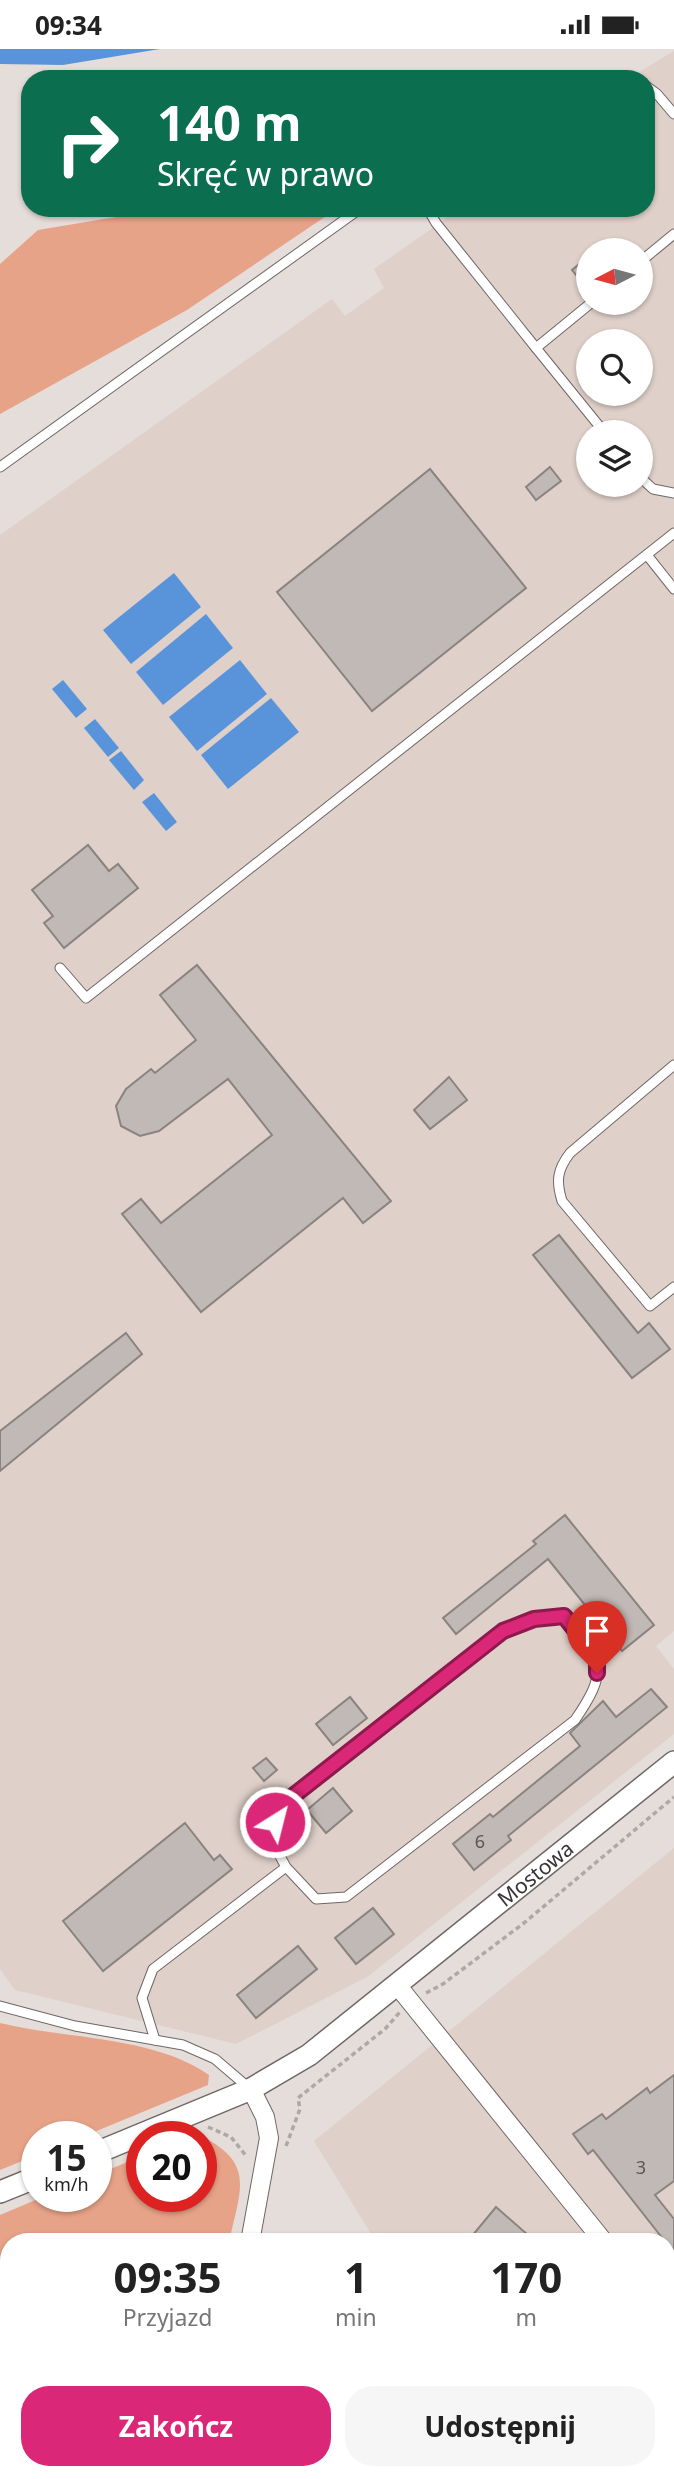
<!DOCTYPE html>
<html lang="pl">
<meta charset="utf-8">
<style>
:root{--surface:#fff;--page:#f6f6f6;--text:#222;--muted:#767676;--accent:#db2777}
body{margin:0;font-family:"Noto Sans",sans-serif;background:var(--page);color:var(--text);height:100vh;display:flex;flex-direction:column;font-size:26px;white-space:nowrap}
*{box-sizing:border-box;margin:0}
p{font-size:23px;color:var(--muted)}
.icon{flex:none;width:38px;height:38px;fill:none;stroke:currentColor;stroke-width:2;stroke-linecap:round;stroke-linejoin:round}
.map{position:relative;flex:1;overflow:hidden}
.panel{position:absolute;left:0px;top:2184px;width:676px;height:247px;display:flex;flex-direction:column;background:var(--surface);border-radius:28px 28px 0 0;box-shadow:0 2px 5px #0004}
.panel>*{flex:none}
.guide{position:absolute;left:21px;top:21px;width:634px;height:147px;border-radius:28px;box-shadow:0 2px 5px #0004;background:#0b6e4f;color:#fff;overflow:hidden}
.needle{width:46px;rotate:264deg}
.fabs{position:absolute;left:576px;top:189px;display:grid;gap:14px}
.fabs a{display:grid;place-items:center;width:77px;height:77px;border-radius:50%;background:var(--surface);box-shadow:0 2px 5px #0004;font-size:35px}
.speed{position:absolute;left:21px;top:2072px;display:flex;gap:14px;font-size:35px;font-weight:700;text-align:center}
.speed>*{display:grid;place-content:center;width:91px;height:91px;border-radius:50%;background:var(--surface);box-shadow:0 2px 5px #0004;line-height:1}
.speed small{font-size:18px;font-weight:400}
.speed .limit{border:10px solid #d22;background:#fff;color:#111}
.pin{position:absolute;display:grid;place-items:center;width:60px;height:60px;color:#fff;margin:-72px -30px;border-radius:50% 50% 50% 0;rotate:-45deg;box-shadow:0 0 7px #0007}
.pin .icon{rotate:45deg}
.me{position:absolute;width:77px;margin:-38px;rotate:36deg;stroke-linejoin:round;filter:drop-shadow(0 0 5px #0008)}
.turn{display:flex;align-items:center;gap:24px;height:147px;padding:0 21px;font-size:32px}
.turn .icon{width:91px;height:91px;stroke-width:2.5}
.turn b{display:block;font-size:49px;line-height:60px}
.eta{display:flex;justify-content:space-evenly;align-items:center;height:119px;text-align:center}
.eta b{font-size:42px;font-weight:700;line-height:49px}
.primary-button{display:flex;gap:14px;margin-top:auto;padding:14px 21px}
.primary-button a{flex:1;height:80px;border-radius:28px;background:var(--accent);color:#fff;font-size:28px;font-weight:700;line-height:80px;text-align:center}
.primary-button a+a{background:var(--page);color:var(--text)}
.status{display:flex;justify-content:space-between;align-items:center;height:49px;padding:0 35px;background:var(--surface);direction:ltr}
.status svg{height:19px;fill:currentColor}
.map>svg:first-child{display:block}
.built{fill:#dfd0c9;fill-rule:evenodd}
.green{fill:#e7a388}
.water{fill:#5994da}
.building{fill:#c1b9b6;stroke:#8a8380;stroke-width:2}
.lines{fill:none;stroke-linecap:round;stroke-linejoin:round}
.service-casing{stroke:#6e6765;stroke-width:11}
.minor-casing{stroke:#6e6765;stroke-width:20}
.tertiary-casing{stroke:#6e6765;stroke-width:24}
.path{stroke:#aea8a6;stroke-width:3.5;stroke-dasharray:5 3.5;stroke-linecap:butt}
.service{stroke:#fff;stroke-width:9}
.minor{stroke:#fff;stroke-width:18}
.tertiary{stroke:#fff;stroke-width:21}
.route-casing{stroke:#8e194d;stroke-width:18}
.route{stroke:#db2777;stroke-width:12}
.labels{text-anchor:middle;dominant-baseline:central;stroke-width:5;stroke-linejoin:round;paint-order:stroke}
.number-label{font-size:18px;fill:#5a5654}
.street-label{font-size:21px;fill:#383534;stroke:#f2eae7}
</style>
<div class="status"><b>09:34</b><svg viewBox="0 0 49 12"><path d="M0 12V9h3v3zM5 12V6h3v6zM10 12V3h3v9zM15 12V0h3v12zM26 1h20v11H26zM47 4h2v5h-2z"/></svg></div>
<div class="map">
<svg width="674" height="2430" viewBox="0 0 674 2430">
<rect width="100%" height="100%" fill="#e5ddda"/>
<g class="built">
<path d="M674,2V1582L656,1597L674,1620V1685L367,1928L236,1995L15,1941L0,1920V486L332,250L345,267L384,239L374,220L444,171L452,159H646V30H628ZM588,201H640V254H588ZM588,292H640V345H588ZM588,383H640V436H588Z"/>
<polygon points="674,1799 674,2364 667,2355 667,2193 376,2193 314,2092"/>
<polygon points="674,2373 674,2430 609,2430 619,2422 667,2422 667,2380"/>
</g>
<g class="green">
<polygon points="170,159 338,159 187,261 0,365 0,215 38,181"/>
<path d="M0,1974C65,1990 154,1987 209,2026L208,2036L82,2088H37V2106L0,2121Z"/>
<path d="M197,2085C256,2113 241,2138 229,2193H9V2422H178L176,2430H0V2166L45,2147H96V2126L142,2107V2147H201V2088H189Z"/>
</g>
<g class="water">
<polygon points="0,0 160,0 63,16 0,15"/>
<polygon points="174,524 201,558 131,615 103,581"/>
<polygon points="206,565 233,599 163,656 136,623"/>
<polygon points="240,611 267,645 197,702 169,668"/>
<polygon points="63,631 87,660 76,669 52,640"/>
<polygon points="271,649 299,683 228,740 201,706"/>
<polygon points="95,670 119,699 108,708 84,679"/>
<polygon points="121,702 144,731 134,741 109,711"/>
<polygon points="154,744 177,773 166,782 142,753"/>
</g>
<g class="building">
<polygon points="588,208 588,241 572,221"/>
<polygon points="550,418 561,432 536,451 526,438"/>
<polygon points="430,420 526,539 372,662 277,543"/>
<polygon points="88,796 109,822 118,815 138,839 64,899 44,874 53,867 32,841"/>
<polygon points="197,916 391,1152 363,1174 343,1149 201,1263 122,1165 141,1150 161,1174 272,1086 228,1030 159,1082 140,1087 121,1077 116,1057 126,1040 151,1020 155,1024 196,991 160,946"/>
<polygon points="449,1028 467,1051 430,1080 414,1061"/>
<polygon points="559,1186 638,1284 649,1274 670,1300 632,1329 533,1206"/>
<polygon points="126,1284 142,1305 0,1422 0,1382"/>
<polygon points="565,1466 654,1576 622,1602 548,1510 456,1585 443,1569 536,1495 533,1492"/>
<polygon points="651,1640 667,1658 508,1787 511,1791 474,1821 453,1795 490,1765 493,1768 580,1697 570,1684 603,1652 616,1668"/>
<polygon points="350,1648 367,1669 333,1696 316,1675"/>
<polygon points="266,1709 277,1721 264,1732 253,1719"/>
<polygon points="333,1739 352,1762 326,1784 307,1761"/>
<polygon points="185,1774 214,1811 220,1806 232,1820 103,1922 63,1872"/>
<polygon points="373,1859 394,1885 356,1915 335,1889"/>
<polygon points="298,1897 317,1920 256,1969 237,1946"/>
<polygon points="674,2026 674,2132 655,2146 674,2170 674,2204 593,2101 588,2105 573,2085 602,2065 606,2070 647,2039 650,2044"/>
<polygon points="496,2158 536,2193 467,2193"/>
</g>
<g class="lines">
<g class="service-casing">
<g id="service">
<polyline points="646,37 657,45 674,65"/>
<polyline points="428,160 436,174 536,299 591,254"/>
<polyline points="640,213 674,185"/>
<polyline points="536,299 604,383"/>
<polyline points="0,418 361,159"/>
<polyline points="640,428 653,440 674,444"/>
<polyline points="647,506 674,540"/>
<polyline points="60,919 86,949 674,484"/>
<path d="M674,1016L570,1104C557,1121 556,1132 562,1152L650,1257L674,1238"/>
<polyline points="0,1957 75,1977 183,1996 215,2010 249,2039"/>
<path d="M155,1991L142,1949L153,1920L286,1818L316,1850L346,1848L575,1671C611,1618 601,1613 564,1567L534,1570L504,1582L279,1758L270,1789L286,1818"/>
<polyline points="667,2299 674,2293"/>
<polyline points="555,2422 562,2430"/>
</g>
</g>
<g class="minor-casing">
<g id="minor">
<polyline points="397,1936 604,2193"/>
<polyline points="250,2193 269,2089 265,2068 251,2040"/>
<polyline points="667,2270 674,2279"/>
<polyline points="270,2422 277,2430"/>
<polyline points="197,2430 199,2422"/>
</g>
</g>
<g class="tertiary-casing">
<g id="tertiary">
<path id="s1" d="M96,2104L251,2040L309,2006L674,1713"/>
<polyline points="0,2143 37,2128"/>
</g>
</g>
<g class="path">
<polyline points="426,1944 443,1935 524,1874 674,1748"/>
<polyline points="208,2078 231,2088 247,2108"/>
<polyline points="286,2097 300,2060 298,2049 385,1980 400,1963"/>
<polyline points="0,2308 9,2309"/>
</g>
<use href="#service" class="service"/>
<use href="#minor" class="minor"/>
<use href="#tertiary" class="tertiary"/>
</g>
<g class="lines">
<g class="route-casing">
<polyline id="route" points="275,1773 279,1758 503,1582 534,1570 564,1567 597,1608 597,1624"/>
</g>
<use href="#route" class="route"/>
</g>
<g class="labels">
<g class="number-label">
<text x="480" y="1792">6</text>
<text x="641" y="2118">3</text>
</g>
<g class="street-label">
<text stroke="none"><textPath href="#s1" startOffset="525">Mostowa</textPath></text>
</g>
</g>
</svg>
<div class="fabs">
<a><svg class="needle" viewBox="-14 -14 28 28"><path d="M0-13l5 13h-10z" fill="#e53935"/><path d="M0 13l5-13h-10z" fill="#767676"/></svg></a>
<a><svg class="icon" aria-label="search" viewBox="0 0 24 24"><circle cx="10" cy="10" r="6"/><path d="M15 15l6 6"/></svg></a>
<a><svg class="icon" aria-label="layers" viewBox="0 0 24 24"><path d="M12 4l9 5-9 5-9-5zM3 14l9 5 9-5"/></svg></a>
</div>
<div class="speed"><div>15<small>km/h</small></div><div class="limit">20</div></div>
<div class="pin" style="left:597px;top:1624px;background:#d93025"><svg class="icon" aria-label="arrive" viewBox="0 0 24 24"><path d="M6 21V4h12l-3 4 3 4H6"/></svg></div>
<svg class="me" style="left:275px;top:1773px" viewBox="-20 -20 40 40"><circle r="17" fill="#db2777" stroke="#fff" stroke-width="3"/><path d="M0-11L8 9 0 5-8 9z" fill="#fff"/></svg>
<div class="guide">
<div class="turn"><svg class="icon" aria-label="right" viewBox="0 0 24 24"><path d="M7 20v-9h11M14 6l5 5-5 5"/></svg><div><b>140 m</b>Skręć w prawo</div></div>
</div>
<section class="panel">
<div class="eta">
<div><b>09:35</b><p>Przyjazd</p></div>
<div><b>1</b><p>min</p></div>
<div><b>170</b><p>m</p></div>
</div>
<div class="primary-button"><a>Zakończ</a><a>Udostępnij</a></div>
</section>
</div>
